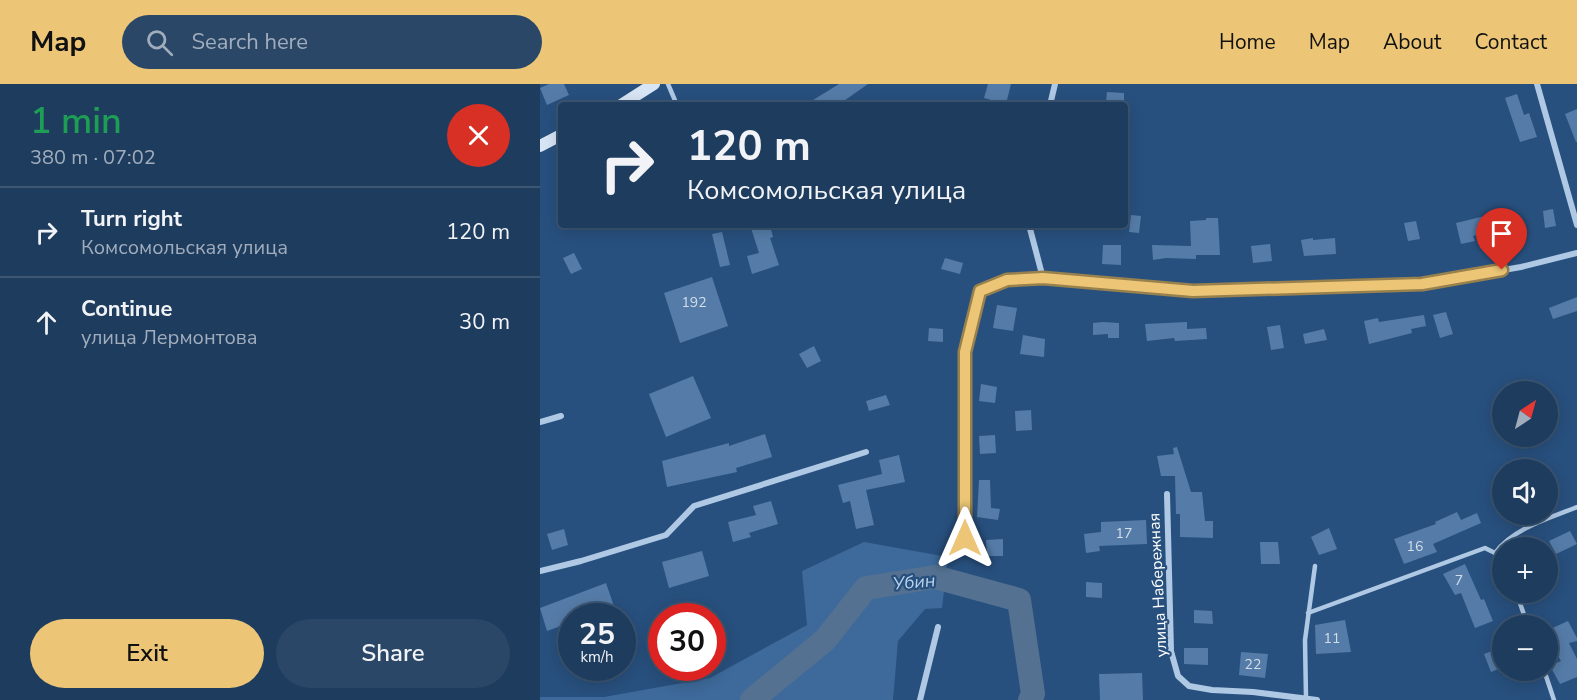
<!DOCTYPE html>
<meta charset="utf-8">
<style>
:root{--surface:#1e3c5e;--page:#2b4767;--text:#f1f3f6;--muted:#a1adbc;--line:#3c5673;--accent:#ecc676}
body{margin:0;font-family:"Nunito Sans",sans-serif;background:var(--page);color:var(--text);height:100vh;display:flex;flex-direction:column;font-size:22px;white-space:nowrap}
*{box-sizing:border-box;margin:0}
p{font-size:20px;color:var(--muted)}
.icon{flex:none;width:33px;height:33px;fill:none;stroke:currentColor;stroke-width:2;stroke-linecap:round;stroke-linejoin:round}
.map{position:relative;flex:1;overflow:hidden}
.drawer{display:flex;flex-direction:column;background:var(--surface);width:540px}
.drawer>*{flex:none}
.hud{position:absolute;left:18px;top:18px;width:570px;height:126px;border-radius:6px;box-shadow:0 3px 15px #0003,0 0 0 2px var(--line);background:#1e3c5e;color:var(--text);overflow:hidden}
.needle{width:39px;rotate:36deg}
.buttons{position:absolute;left:952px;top:297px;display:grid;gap:12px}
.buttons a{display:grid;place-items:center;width:66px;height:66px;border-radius:50%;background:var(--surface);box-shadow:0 3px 15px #0003,0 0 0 2px var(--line);font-size:30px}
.speed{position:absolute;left:18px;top:519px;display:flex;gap:12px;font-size:30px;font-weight:700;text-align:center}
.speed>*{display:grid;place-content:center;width:78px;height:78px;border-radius:50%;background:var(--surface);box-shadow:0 3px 15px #0003,0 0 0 2px var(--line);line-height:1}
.speed small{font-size:15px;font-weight:400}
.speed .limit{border:9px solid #d22;background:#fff;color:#111}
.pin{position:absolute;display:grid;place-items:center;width:51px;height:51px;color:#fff;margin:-62px -26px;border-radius:50% 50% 50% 0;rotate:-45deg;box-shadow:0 0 6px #0007}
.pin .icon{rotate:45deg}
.me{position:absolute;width:66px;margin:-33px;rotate:0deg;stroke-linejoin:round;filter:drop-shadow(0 0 4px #0008)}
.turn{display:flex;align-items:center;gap:21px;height:126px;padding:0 30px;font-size:27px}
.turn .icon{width:78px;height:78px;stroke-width:2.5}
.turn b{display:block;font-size:42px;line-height:51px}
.round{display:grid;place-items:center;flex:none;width:63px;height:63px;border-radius:32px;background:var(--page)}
.head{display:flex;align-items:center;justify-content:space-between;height:102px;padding:0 30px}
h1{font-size:36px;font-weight:600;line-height:45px;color:#1e9e55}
.primary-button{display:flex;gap:12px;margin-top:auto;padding:12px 30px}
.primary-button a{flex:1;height:69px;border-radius:36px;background:var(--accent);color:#111;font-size:24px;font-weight:600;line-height:69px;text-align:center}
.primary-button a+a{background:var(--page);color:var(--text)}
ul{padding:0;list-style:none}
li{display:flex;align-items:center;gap:18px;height:90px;padding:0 30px;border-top:2px solid var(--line)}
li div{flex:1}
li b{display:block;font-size:22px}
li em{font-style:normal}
header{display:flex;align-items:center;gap:36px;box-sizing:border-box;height:84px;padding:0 30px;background:var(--accent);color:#111}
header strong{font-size:28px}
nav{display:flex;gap:33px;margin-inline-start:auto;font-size:21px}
.search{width:420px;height:54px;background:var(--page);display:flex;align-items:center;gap:15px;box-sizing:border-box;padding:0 21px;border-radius:33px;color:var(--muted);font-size:22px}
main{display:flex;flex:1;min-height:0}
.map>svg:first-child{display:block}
.green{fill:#3d6a9b}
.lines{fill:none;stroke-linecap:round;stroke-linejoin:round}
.river{stroke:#547191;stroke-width:24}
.building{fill:#557ca8}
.lane{stroke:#afc9e5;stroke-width:4.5}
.street{stroke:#afc9e5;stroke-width:6}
.secondary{stroke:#d8e5f5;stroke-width:12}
.route-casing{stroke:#99814d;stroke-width:15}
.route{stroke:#ecc676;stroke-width:10}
.labels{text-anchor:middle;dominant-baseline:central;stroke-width:4.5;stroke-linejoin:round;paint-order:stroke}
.number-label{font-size:14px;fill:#d4dee9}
.street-label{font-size:16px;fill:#fff;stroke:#28507e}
.water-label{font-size:18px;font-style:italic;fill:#bad3ec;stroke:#28507e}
</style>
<header>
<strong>Map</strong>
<div class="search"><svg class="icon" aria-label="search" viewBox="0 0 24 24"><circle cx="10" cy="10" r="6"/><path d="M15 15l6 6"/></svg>Search here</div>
<nav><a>Home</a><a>Map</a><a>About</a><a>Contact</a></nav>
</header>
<main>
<section class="drawer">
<div class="head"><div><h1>1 min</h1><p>380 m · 07:02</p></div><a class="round" style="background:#d93025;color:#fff"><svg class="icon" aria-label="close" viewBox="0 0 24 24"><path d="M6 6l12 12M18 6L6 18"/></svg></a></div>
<ul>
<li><svg class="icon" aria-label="right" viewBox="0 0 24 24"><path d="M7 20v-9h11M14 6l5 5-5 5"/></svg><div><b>Turn right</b><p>Комсомольская улица</p></div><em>120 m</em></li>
<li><svg class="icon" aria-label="ahead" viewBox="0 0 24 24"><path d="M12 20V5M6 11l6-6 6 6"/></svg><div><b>Continue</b><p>улица Лермонтова</p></div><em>30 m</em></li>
</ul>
<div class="primary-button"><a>Exit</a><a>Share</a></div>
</section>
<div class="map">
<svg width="1037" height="616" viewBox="0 0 1037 616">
<rect width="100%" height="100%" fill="#28507e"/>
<polygon class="green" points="324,458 408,473 402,524 385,525 358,557 353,616 0,616 0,613 64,613 170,594 267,541 262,487"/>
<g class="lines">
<polyline class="river" points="212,616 285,556 326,504 395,493 479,516 493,610 490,616"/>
</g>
<g class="building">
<polygon points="9,0 24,0 29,11 7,21 0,4"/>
<polygon points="299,0 328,0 298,21 265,21"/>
<polygon points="448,0 471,0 466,20 444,14"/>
<polygon points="567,8 584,9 584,20 566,18"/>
<polygon points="977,10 984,31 989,29 997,53 980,58 965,14"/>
<polygon points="1037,25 1037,58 1036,58 1025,30"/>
<polygon points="1013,125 1016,142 1005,144 1003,127"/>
<polygon points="591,131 601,132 599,149 589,148"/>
<polygon points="945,132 949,148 933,152 935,157 921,160 916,139"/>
<polygon points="666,134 678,134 680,171 656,171 656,175 626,174 613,176 612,161 651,162 650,137 666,136"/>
<polygon points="876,137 880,155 868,157 864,139"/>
<polygon points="210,141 230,141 233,153 230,154 239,181 212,190 207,172 219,169"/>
<polygon points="182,148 190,181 180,183 172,150"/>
<polygon points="773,154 773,156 795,154 796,170 764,172 761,156"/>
<polygon points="730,160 732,177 713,179 711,162"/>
<polygon points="563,161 581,161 581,181 562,180"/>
<polygon points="34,169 42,185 31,190 23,174"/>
<polygon points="405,174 423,179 420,190 401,185"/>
<polygon points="172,193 188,242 140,259 124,209"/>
<polygon points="1037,213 1037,227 1013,235 1009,224"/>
<polygon points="457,221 477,224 473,247 453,244"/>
<polygon points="906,228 913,250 900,254 893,231"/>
<polygon points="884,231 886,242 871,245 872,249 829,260 824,237 838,234 839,238"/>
<polygon points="563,238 579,239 579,254 568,254 568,250 553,251 553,239"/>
<polygon points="647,238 647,245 666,244 667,255 635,257 634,254 607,257 605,240"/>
<polygon points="740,241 744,264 731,266 727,243"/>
<polygon points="389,244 403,245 403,258 388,257"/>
<polygon points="784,245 787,256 765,260 763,250"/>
<polygon points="483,251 505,255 504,273 480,270"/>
<polygon points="274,262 281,277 267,284 259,270"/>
<polygon points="153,292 171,334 126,353 109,310"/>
<polygon points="441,300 457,303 455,319 439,317"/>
<polygon points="346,311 350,321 329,327 326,317"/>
<polygon points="491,326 492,346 476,347 475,327"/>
<polygon points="225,350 232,373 196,384 197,388 127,403 122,377 189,359 189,362"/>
<polygon points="455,351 456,369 440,370 439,352"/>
<polygon points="637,363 651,408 662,408 665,437 673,437 673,454 640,453 640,430 636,430 635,392 621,392 617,372 634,370 633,364"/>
<polygon points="359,371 365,398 326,406 334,441 316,445 310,417 303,419 298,401 342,390 339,376"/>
<polygon points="439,396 450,396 451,424 460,425 458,436 437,433"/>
<polygon points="231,417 238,440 209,449 211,453 193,458 188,438 216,431 213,422"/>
<polygon points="917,428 921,436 937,429 941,439 893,460 897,468 864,480 854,455 896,440 895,438"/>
<polygon points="606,436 607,460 559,462 560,467 546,469 544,450 561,448 561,438"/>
<polygon points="789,444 797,465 779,471 771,453"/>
<polygon points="24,445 28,461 12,466 7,450"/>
<polygon points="1030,447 1037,460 1016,470 1009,457"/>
<polygon points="463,455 463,472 447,472 446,456"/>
<polygon points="720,458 738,458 740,480 721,480"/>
<polygon points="162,467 169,492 129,504 122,478"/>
<polygon points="925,480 941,516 944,515 953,537 935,544 921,509 915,511 903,490"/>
<polygon points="546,498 562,499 562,514 546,513"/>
<polygon points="66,499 76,528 62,532 32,532 32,538 7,547 0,524"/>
<polygon points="654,526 672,527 673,540 654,539"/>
<polygon points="805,536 811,568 776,570 775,541"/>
<polygon points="1028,537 1037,554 1037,557 1029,559 1037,575 1037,593 1020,600 1010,582 1021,577 1008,554 1008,546"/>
<polygon points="963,563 963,583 951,588 944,570"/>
<polygon points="644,564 668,564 668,581 644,580"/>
<polygon points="701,568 728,570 725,594 699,591"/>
<polygon points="602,589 603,616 560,616 559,590"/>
</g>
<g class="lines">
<g class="lane">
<polyline points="128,0 137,21"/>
<path d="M955,469C973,444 1010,434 1037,423"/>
<polyline points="976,508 988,542"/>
<polyline points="768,529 945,464 955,469 963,478"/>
<polyline points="1004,586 1014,616"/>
<polyline points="766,614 765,556 775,482"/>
</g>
<g class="street">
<polyline points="997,0 1037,141"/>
<polyline points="510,21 515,0"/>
<polyline points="489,141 503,194"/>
<polyline points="0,338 21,332"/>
<polyline points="627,410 631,567 638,592 649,602 672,606 713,608 777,616"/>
<polyline points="425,454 425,268 440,207 467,196 503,194 653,207 882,200 981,183 1037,169"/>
<polyline points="0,487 41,477 126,451 154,422 326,368"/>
<polyline points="380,616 398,543"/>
</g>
<g class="secondary">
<polyline points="81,21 114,0"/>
<polyline points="0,62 21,51"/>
</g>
</g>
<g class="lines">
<g class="route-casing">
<polyline id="route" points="425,454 425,268 440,207 467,196 503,194 653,207 882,200 962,186"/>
</g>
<use href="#route" class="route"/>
</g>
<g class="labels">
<g class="number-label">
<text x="154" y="218">192</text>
<text x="584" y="449">17</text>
<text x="875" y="462">16</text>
<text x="919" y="496">7</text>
<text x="792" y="554">11</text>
<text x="713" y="580">22</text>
</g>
<g class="street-label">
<text transform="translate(618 501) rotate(-93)">улица Набережная</text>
</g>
<g class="water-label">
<text transform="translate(374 498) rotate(-5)">Убин</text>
</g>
</g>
</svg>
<div class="buttons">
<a><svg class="needle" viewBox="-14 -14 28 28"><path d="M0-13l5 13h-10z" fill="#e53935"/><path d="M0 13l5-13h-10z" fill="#a1adbc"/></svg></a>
<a><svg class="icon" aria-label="sound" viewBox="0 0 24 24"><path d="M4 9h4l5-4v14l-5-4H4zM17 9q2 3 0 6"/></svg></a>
<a>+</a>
<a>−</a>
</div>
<div class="speed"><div>25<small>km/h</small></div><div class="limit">30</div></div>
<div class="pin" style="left:962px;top:186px;background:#d93025"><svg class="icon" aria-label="arrive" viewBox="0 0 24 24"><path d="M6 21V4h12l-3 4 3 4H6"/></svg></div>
<svg class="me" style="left:425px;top:454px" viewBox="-20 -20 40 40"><path d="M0-17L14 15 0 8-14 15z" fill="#ecc676" stroke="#fff" stroke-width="4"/></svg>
<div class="hud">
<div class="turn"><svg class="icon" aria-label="right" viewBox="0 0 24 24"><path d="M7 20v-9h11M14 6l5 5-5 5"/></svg><div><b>120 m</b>Комсомольская улица</div></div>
</div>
</div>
</main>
